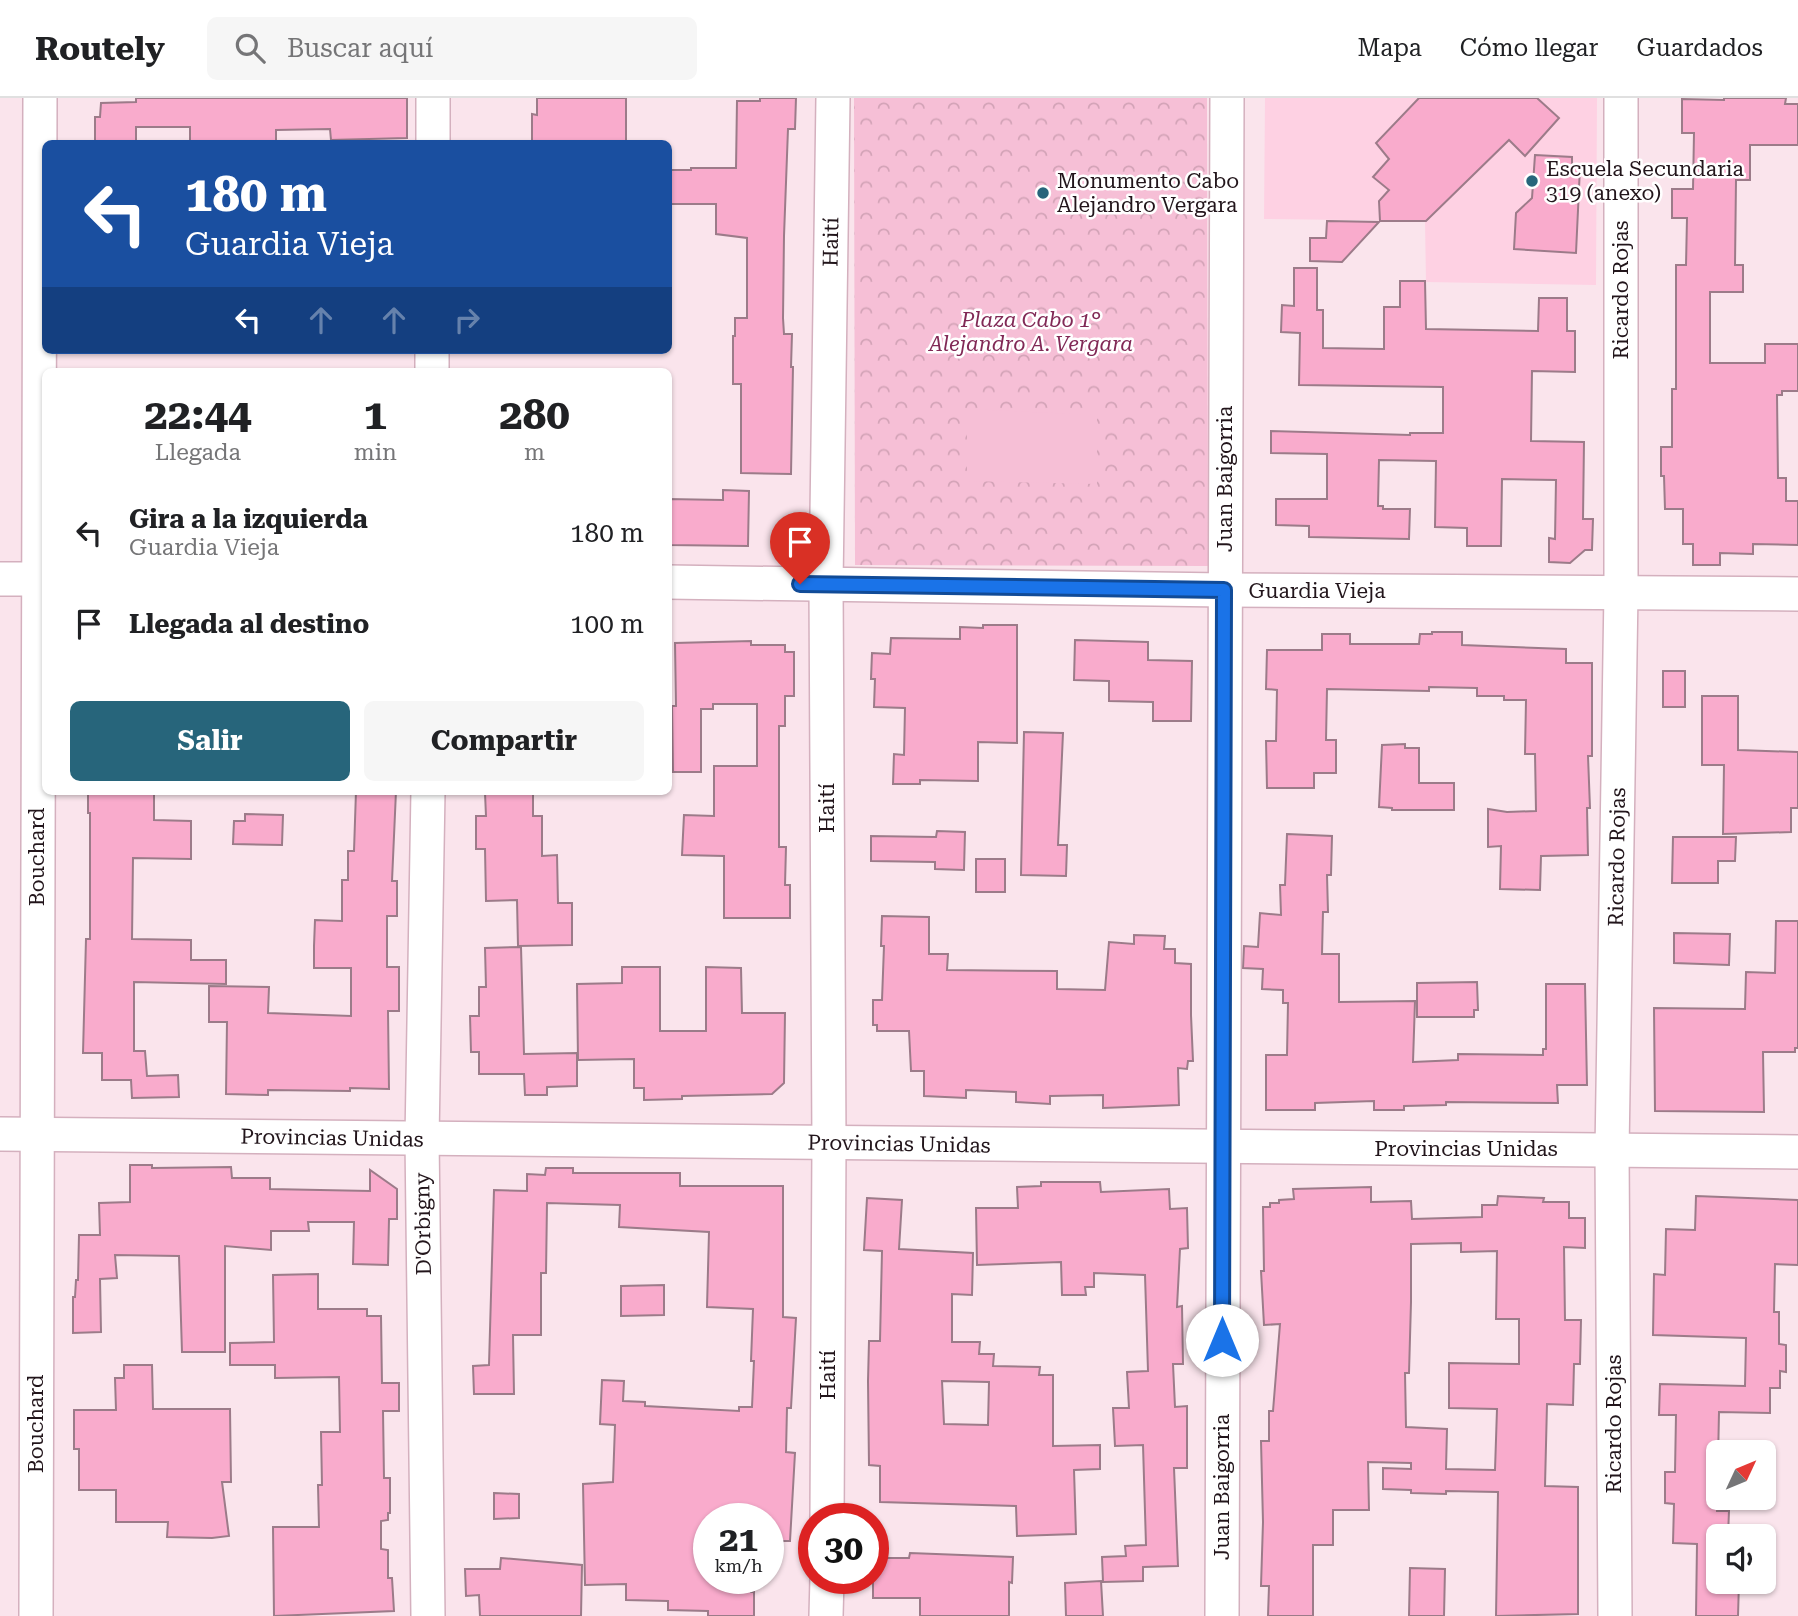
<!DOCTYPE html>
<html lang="es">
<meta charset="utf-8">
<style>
:root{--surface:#fff;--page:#f6f6f6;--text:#202124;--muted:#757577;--line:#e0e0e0;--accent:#27657b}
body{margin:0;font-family:"Roboto Serif",serif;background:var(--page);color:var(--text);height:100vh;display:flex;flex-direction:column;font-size:26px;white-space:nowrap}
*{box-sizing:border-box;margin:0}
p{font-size:23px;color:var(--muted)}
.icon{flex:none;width:38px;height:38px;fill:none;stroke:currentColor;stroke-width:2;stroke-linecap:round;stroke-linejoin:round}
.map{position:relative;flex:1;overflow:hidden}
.side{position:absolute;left:42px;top:270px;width:630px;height:427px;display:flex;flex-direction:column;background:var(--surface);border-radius:10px;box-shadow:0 2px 5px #0004}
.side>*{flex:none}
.top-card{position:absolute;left:42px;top:42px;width:630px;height:214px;border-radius:10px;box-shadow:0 2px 5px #0004;background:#1a4fa0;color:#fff;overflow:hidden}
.needle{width:46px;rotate:46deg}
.tools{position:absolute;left:1706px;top:1342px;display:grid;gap:14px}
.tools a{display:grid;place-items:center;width:70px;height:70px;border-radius:10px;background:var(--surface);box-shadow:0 2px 5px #0004;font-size:35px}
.speed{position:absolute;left:693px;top:1405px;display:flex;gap:14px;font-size:35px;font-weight:700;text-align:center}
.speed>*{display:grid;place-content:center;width:91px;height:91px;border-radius:50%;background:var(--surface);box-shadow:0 2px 5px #0004;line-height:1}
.speed small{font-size:18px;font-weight:400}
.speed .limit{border:10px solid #d22;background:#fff;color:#111}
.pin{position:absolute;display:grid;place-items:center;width:60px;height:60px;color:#fff;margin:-72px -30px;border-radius:50% 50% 50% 0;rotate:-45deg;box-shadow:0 0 7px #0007}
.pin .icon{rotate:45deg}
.me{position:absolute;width:77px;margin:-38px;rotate:0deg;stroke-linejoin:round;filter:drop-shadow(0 0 5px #0008)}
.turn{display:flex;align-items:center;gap:24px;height:147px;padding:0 28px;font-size:32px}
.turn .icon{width:91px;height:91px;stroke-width:2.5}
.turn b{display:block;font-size:49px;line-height:60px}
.lanes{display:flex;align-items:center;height:66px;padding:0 28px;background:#0003;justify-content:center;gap:35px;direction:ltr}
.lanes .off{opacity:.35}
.eta{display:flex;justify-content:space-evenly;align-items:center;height:119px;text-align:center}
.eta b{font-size:42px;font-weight:700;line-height:49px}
.cta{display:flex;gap:14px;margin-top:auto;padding:14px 28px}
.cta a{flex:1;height:80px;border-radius:10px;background:var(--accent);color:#fff;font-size:28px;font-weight:700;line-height:80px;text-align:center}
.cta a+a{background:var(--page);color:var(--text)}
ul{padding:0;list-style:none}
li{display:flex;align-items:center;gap:21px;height:91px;padding:0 28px}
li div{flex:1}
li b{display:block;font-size:26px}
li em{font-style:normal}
header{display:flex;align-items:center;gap:42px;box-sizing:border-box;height:98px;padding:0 35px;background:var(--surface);border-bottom:2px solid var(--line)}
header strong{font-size:33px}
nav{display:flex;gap:38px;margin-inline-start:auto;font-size:24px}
.search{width:490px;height:63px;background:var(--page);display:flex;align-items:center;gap:18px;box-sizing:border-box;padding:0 24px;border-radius:10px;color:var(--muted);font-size:26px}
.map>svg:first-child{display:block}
.built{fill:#fed1e3}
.forest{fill:url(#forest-crowns)}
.pitch{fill:#f6bfd6}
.building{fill:#f9abcc;stroke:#9c7b89;stroke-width:2;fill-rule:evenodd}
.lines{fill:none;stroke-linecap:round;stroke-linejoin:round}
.street-casing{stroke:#d4b0be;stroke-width:36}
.street{stroke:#fff;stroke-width:33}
.route-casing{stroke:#114b97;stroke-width:18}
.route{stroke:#1a73e8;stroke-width:12}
.poi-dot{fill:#27657b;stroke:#fff;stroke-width:2.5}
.labels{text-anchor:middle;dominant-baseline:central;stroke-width:5;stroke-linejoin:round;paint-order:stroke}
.poi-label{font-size:21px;fill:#22151b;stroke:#fff;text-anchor:start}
.street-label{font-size:21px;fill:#22151b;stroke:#fff}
.park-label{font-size:21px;font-style:italic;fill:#812956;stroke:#fff}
</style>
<header>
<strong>Routely</strong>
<div class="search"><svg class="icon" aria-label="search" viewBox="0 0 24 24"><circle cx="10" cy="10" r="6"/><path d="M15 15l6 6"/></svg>Buscar aquí</div>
<nav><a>Mapa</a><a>Cómo llegar</a><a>Guardados</a></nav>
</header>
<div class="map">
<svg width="1798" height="1518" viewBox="0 0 1798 1518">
<defs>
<pattern id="forest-crowns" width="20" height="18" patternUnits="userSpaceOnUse" patternTransform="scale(1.75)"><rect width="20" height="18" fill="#f6bfd6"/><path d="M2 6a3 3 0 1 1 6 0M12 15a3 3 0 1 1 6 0" fill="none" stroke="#d3a3b7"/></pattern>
</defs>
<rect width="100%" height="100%" fill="#fae4ec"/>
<polygon class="built" points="1265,0 1597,0 1596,187 1426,184 1425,123 1264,121"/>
<polygon class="forest" points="854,0 1207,0 1208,468 855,467"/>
<polygon class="pitch" points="967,311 1097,317 1097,386 967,383"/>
<g class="building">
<polygon points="136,0 407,0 407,40 331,42 330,31 276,32 276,46 233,46 233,44 190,43 190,29 136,29 136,46 95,46 95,19 100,19 101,5 136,4"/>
<polygon points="537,0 626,0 626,46 532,46 532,16 537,17"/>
<polygon points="760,0 796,0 795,31 788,31 784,138 783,220 784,236 792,236 791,269 793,269 791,376 741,375 741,286 733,286 733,238 735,238 735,220 747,220 747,140 716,136 716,106 669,106 669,72 691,72 691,70 736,70 737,3 760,3"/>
<polygon points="1419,0 1537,0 1559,20 1525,58 1509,42 1426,123 1380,123 1379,103 1389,92 1373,79 1389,61 1376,45"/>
<polygon points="1724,0 1786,0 1785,6 1798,6 1798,47 1750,47 1750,82 1736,82 1735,167 1743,167 1743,194 1710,194 1710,265 1765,265 1765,246 1798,246 1798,293 1782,293 1782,297 1777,297 1778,380 1786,380 1786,403 1798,403 1798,447 1753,446 1753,456 1720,455 1720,467 1693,467 1693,446 1683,446 1683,411 1665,411 1664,378 1661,378 1661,349 1672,349 1672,291 1676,291 1676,167 1686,167 1687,120 1672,120 1672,91 1693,91 1694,35 1682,35 1682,1 1724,2"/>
<polygon points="1535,57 1572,59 1572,69 1580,69 1576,155 1514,151 1516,115 1532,100"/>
<polygon points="1327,123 1379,124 1342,164 1310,163 1310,140 1326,140"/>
<polygon points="1294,170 1317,170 1317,212 1323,212 1323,250 1384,251 1384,209 1400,209 1400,183 1425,183 1426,231 1538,233 1539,200 1567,200 1567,233 1575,233 1575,274 1532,273 1531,343 1584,344 1583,421 1593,421 1592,452 1585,452 1570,465 1549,464 1549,440 1555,441 1556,382 1502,381 1501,448 1467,448 1467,430 1435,429 1436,363 1379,362 1378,408 1383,408 1383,411 1410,411 1409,441 1309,439 1309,428 1276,427 1276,401 1327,401 1327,356 1271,355 1271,333 1410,337 1410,335 1443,335 1443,289 1299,287 1300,235 1281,234 1282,207 1294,208"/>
<polygon points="723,392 749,393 748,448 668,447 668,401 723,402"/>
<polygon points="983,527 1017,527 1017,645 978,644 978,683 920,682 920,686 893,686 894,656 904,657 905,610 874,609 875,581 871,581 872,555 890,556 891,540 960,541 960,529 983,530"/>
<polygon points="1432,534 1462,534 1462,547 1566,551 1566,565 1592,565 1592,658 1588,658 1590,710 1587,710 1588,757 1541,758 1540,792 1500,791 1501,748 1488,749 1488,711 1507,714 1536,713 1535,656 1525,656 1526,602 1504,602 1504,598 1477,598 1477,590 1429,589 1429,593 1327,591 1326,642 1336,642 1336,675 1314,675 1314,690 1267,690 1266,643 1276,643 1277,592 1266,591 1267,552 1322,552 1322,536 1350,536 1350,546 1419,546 1420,536 1432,536"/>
<polygon points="1075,542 1148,544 1148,562 1192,563 1191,623 1153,623 1153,604 1109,603 1109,583 1074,582"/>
<polygon points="751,543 751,547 785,547 785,554 794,554 794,598 785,598 785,628 779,628 779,749 786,749 785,787 790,787 790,820 724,820 724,758 682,757 684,717 714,718 714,668 757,668 757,606 713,606 713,611 701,611 701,674 673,674 672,608 676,608 675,545"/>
<rect x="1663" y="573" width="22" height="36"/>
<polygon points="1702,598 1738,598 1738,652 1798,654 1798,710 1791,710 1791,734 1723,736 1724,667 1702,667"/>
<polygon points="1024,634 1063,635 1058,747 1067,747 1066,778 1021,777"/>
<polygon points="1405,646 1405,650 1419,650 1419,685 1454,685 1454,712 1392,712 1392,710 1379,709 1382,647"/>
<polygon points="88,693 154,693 154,722 191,723 191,761 133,760 132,841 191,842 191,862 226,862 226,886 134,884 134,953 145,953 147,978 178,977 179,999 132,1000 131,982 102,982 102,955 83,955 86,841 90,841 90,715 88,715"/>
<polygon points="356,693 396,693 392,783 397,783 397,818 387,818 387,869 399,869 399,913 388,913 389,991 350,990 350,993 268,992 268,997 226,996 227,924 209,924 209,888 269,889 268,915 351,918 351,870 314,870 314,848 315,822 342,823 342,782 348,782 348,753 354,753"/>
<polygon points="492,693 533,693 533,718 542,718 542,758 557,757 558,805 572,805 572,847 518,848 517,802 486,803 485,751 476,751 476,718 486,718 485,695"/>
<polygon points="245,716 283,717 282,747 233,746 234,723 245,723"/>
<polygon points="937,733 965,734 964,772 935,771 935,764 871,763 871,738 936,739"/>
<polygon points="1287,736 1332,738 1331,777 1327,777 1328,814 1323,814 1322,856 1339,856 1339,904 1415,903 1413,964 1458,962 1458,956 1543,957 1543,951 1546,951 1546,886 1585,886 1587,987 1557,987 1558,1005 1446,1004 1446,1007 1404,1008 1404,1012 1374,1012 1374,1003 1315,1005 1315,1012 1266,1012 1266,957 1287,957 1288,905 1283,905 1283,892 1262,891 1263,871 1243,870 1244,848 1258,849 1260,815 1281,817 1280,787 1285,787"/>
<polygon points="1673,739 1736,739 1735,763 1718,763 1718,785 1672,785"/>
<rect x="976" y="761" width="29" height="33"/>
<polygon points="882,818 929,819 929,856 948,856 947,872 1057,873 1057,891 1105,892 1109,844 1134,846 1134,837 1165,838 1164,851 1175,851 1175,865 1191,866 1191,917 1193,963 1188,963 1187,971 1178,970 1179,1007 1103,1010 1103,997 1050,998 1050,1006 1016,1004 1016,994 966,992 966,1000 924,998 924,973 911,973 909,933 877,933 877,927 873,927 873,902 882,902 884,848 881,848"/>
<polygon points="1776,823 1798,823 1798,950 1795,950 1795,954 1763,954 1764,1014 1655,1013 1654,910 1745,911 1746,874 1775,875"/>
<polygon points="1674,835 1730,836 1729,867 1674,865"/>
<polygon points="521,849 524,956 577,955 577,988 547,989 547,997 525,997 524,976 479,976 479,954 471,954 470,918 479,918 479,889 486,889 485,850"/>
<polygon points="622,869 660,869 660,933 706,933 706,869 741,870 742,915 785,915 784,985 772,996 682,998 682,1001 644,1002 644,990 634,990 634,961 578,962 577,886 622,885"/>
<polygon points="1477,884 1478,912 1474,912 1474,919 1417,919 1417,885"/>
<polygon points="130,1067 152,1067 152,1070 231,1069 232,1080 270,1080 270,1091 370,1093 370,1072 397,1091 397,1121 389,1121 388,1167 353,1166 354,1124 308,1124 309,1133 271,1133 271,1152 225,1148 225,1254 182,1254 179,1158 115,1157 117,1180 100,1181 101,1234 73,1235 73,1199 75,1199 76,1182 78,1182 79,1137 100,1137 99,1105 130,1104"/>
<polygon points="546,1070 573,1070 573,1075 680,1075 680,1088 783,1088 783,1219 796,1220 791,1310 787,1310 786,1354 795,1355 790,1443 768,1443 768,1421 709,1421 709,1480 752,1480 751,1494 754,1494 754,1518 708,1518 708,1513 668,1512 668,1503 626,1502 626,1486 585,1487 583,1386 613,1384 615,1327 600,1326 602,1282 624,1283 623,1303 645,1304 645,1308 739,1313 739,1309 752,1309 754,1263 751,1263 753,1211 707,1209 709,1134 619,1129 620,1107 547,1105 546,1175 541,1175 541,1237 513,1237 514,1296 474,1296 473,1268 489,1267 494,1092 527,1093 527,1076 545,1077"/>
<polygon points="1041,1084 1100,1084 1101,1094 1169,1091 1170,1111 1187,1110 1188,1150 1180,1151 1177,1209 1182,1208 1183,1266 1173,1266 1175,1309 1187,1308 1187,1370 1174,1370 1178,1468 1143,1469 1143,1483 1103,1484 1102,1459 1126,1458 1125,1448 1146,1447 1143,1347 1115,1348 1113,1310 1129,1310 1127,1274 1148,1273 1145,1177 1094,1175 1094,1189 1085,1189 1086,1197 1062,1197 1061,1164 977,1167 976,1110 1018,1110 1017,1089 1041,1088"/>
<path d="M1371,1089V1104L1411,1103L1412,1121L1482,1119V1107H1497L1498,1098L1544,1100L1543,1104H1569V1120H1585V1150L1564,1149L1565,1222H1581L1580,1266H1574L1573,1307L1547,1306L1545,1388L1578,1389V1516L1496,1518L1498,1394L1446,1393V1396L1411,1395V1392L1383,1391V1370L1411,1371V1365L1368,1364L1369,1412H1333V1447H1313V1518H1268L1269,1488H1261L1263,1424L1261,1343H1269V1313H1273L1280,1226L1264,1227L1261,1173H1264L1263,1109H1270V1105H1279V1102L1294,1101L1293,1091ZM1461,1145V1154L1497,1153L1496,1221H1519V1266L1449,1265V1310L1497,1311L1495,1372L1446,1371L1447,1331L1406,1329L1405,1275H1409L1411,1204V1146Z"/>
<polygon points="1696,1098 1798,1102 1798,1167 1775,1166 1774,1214 1779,1214 1779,1246 1786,1247 1786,1274 1780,1273 1780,1290 1770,1290 1770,1315 1719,1314 1717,1413 1729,1413 1728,1438 1718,1438 1718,1484 1739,1484 1738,1518 1696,1518 1697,1446 1673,1445 1674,1406 1665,1405 1665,1374 1675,1374 1676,1317 1659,1317 1660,1286 1745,1288 1746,1240 1653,1237 1654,1176 1665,1177 1666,1131 1695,1132"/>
<path d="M867,1100L902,1102L899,1151L973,1155L972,1197L952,1196V1244H980L979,1256H994L993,1268L1040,1269L1039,1277H1053V1348L1100,1347V1371L1074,1372L1076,1436L1017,1438L1016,1408L880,1404V1368L869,1367L868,1283L869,1243H880L882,1153L864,1152ZM942,1283L989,1284L988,1327L944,1326Z"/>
<polygon points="318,1176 318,1211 367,1211 367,1218 381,1218 382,1285 399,1285 399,1313 383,1313 384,1380 390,1380 390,1415 388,1415 388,1422 381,1423 381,1451 388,1452 388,1480 392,1480 394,1513 274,1518 273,1429 319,1429 318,1387 322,1387 321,1334 340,1334 339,1279 275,1280 275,1267 230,1267 230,1245 274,1244 273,1177"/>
<polygon points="664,1187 664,1217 621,1218 621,1188"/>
<polygon points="124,1267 152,1267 153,1311 230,1311 231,1384 222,1384 229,1438 212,1440 167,1439 168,1424 116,1424 116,1392 79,1392 79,1351 74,1351 74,1312 116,1312 115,1280 124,1280"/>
<polygon points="494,1395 519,1396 519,1420 494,1421"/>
<polygon points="910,1455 1013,1459 1012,1485 1009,1484 1009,1518 920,1518 920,1500 873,1500 873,1460 909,1460"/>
<polygon points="501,1460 582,1467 581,1518 480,1518 479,1497 466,1498 465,1471 500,1471"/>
<polygon points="1410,1470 1445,1471 1444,1518 1409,1518"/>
<polygon points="1101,1483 1103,1518 1066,1518 1065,1485"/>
</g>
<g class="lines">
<g class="street-casing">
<g id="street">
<polyline points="433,46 433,0"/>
<polyline points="432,273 432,252"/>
<polyline points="0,481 46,481"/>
<polyline points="668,484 1224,492 1798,496"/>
<polyline points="0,1036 1798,1054"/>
<polyline points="827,1421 829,1045 826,486 833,0"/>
<polyline points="36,1518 40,0"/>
<polyline points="428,1518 422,1041 428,693"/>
<polyline points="826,1518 827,1480"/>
<polyline points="1222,1518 1227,0"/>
<polyline points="1615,1518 1612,1053 1621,494 1621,0"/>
</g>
</g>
<use href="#street" class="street"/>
</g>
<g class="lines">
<g class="route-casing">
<polyline id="route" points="800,486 1224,492 1222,1242"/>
</g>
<use href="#route" class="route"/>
</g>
<g class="poi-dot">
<circle cx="1532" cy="83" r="7"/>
<circle cx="1043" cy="95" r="7"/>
</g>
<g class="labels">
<g class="poi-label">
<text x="1546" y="71">Escuela Secundaria<tspan x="1546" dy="24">319 (anexo)</tspan></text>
<text x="1057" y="83">Monumento Cabo<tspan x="1057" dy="24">Alejandro Vergara</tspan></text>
</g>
<g class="street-label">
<text transform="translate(831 144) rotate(-89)">Haití</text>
<text transform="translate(1621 192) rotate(-90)">Ricardo Rojas</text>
<text transform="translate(1225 381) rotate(-90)">Juan Baigorria</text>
<text x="1317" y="493">Guardia Vieja</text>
<text transform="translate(827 710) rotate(-90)">Haití</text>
<text transform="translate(37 759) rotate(-90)">Bouchard</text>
<text transform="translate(1617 759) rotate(-89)">Ricardo Rojas</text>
<text transform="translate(332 1040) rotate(1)">Provincias Unidas</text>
<text transform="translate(899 1046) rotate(1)">Provincias Unidas</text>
<text x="1466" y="1051">Provincias Unidas</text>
<text transform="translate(423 1126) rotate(-91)">D'Orbigny</text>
<text transform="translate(828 1277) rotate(-90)">Haití</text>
<text transform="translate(36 1326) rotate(-90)">Bouchard</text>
<text transform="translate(1614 1326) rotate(-90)">Ricardo Rojas</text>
<text transform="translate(1222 1389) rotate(-90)">Juan Baigorria</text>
</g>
<g class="park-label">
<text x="1031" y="222">Plaza Cabo 1°<tspan x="1031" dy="24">Alejandro A. Vergara</tspan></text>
</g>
</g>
</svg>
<div class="tools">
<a><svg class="needle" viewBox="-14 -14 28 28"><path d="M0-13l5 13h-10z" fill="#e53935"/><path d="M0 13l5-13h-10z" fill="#757577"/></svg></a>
<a><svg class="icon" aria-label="sound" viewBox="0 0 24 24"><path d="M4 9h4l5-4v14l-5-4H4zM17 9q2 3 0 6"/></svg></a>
</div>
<div class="speed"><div>21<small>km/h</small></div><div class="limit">30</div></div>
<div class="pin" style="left:800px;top:486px;background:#d93025"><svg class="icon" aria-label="arrive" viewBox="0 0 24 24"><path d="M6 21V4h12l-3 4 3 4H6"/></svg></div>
<svg class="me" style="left:1222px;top:1242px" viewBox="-20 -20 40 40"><circle r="19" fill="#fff"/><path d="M0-13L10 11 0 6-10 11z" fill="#1a73e8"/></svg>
<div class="top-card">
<div class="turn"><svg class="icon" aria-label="left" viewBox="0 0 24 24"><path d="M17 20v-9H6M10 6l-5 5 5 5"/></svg><div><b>180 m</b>Guardia Vieja</div></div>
<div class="lanes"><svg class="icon" aria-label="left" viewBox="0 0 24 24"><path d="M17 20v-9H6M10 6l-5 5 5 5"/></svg><svg class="icon off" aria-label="ahead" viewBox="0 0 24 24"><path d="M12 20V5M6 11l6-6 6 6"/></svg><svg class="icon off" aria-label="ahead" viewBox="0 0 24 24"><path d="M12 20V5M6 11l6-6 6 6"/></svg><svg class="icon off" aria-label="right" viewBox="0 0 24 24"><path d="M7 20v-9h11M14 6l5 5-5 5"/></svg></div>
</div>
<section class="side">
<div class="eta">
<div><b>22:44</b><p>Llegada</p></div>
<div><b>1</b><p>min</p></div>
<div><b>280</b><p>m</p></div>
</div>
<ul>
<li><svg class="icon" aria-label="left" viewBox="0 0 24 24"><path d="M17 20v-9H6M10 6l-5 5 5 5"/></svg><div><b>Gira a la izquierda</b><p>Guardia Vieja</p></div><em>180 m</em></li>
<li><svg class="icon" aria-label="arrive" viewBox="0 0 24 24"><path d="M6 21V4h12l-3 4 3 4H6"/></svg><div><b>Llegada al destino</b></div><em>100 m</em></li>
</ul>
<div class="cta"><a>Salir</a><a>Compartir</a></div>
</section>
</div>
